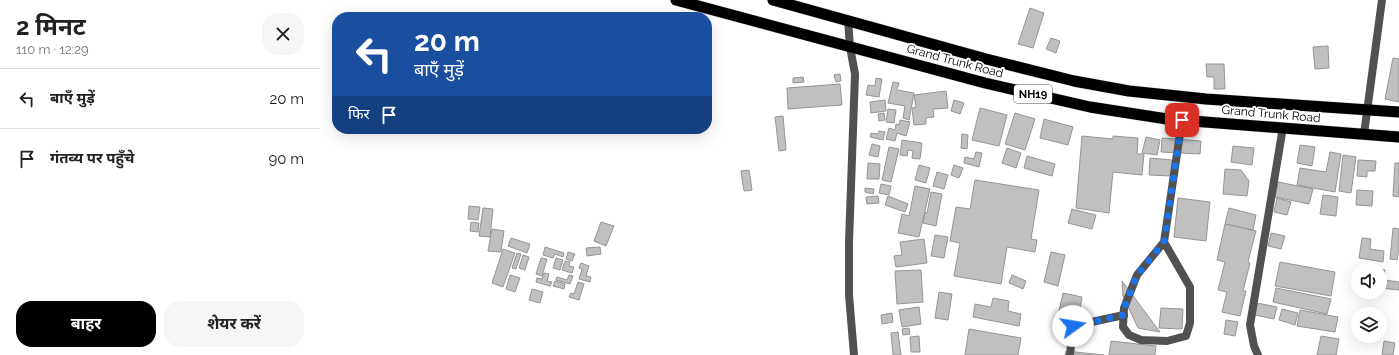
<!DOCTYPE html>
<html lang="hi">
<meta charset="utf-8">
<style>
:root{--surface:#fff;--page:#f6f6f6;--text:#222;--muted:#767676;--line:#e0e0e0;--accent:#000}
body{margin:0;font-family:Raleway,"Noto Sans Devanagari",sans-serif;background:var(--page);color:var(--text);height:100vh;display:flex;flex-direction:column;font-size:15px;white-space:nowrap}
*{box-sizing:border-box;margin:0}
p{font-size:13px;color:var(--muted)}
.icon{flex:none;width:22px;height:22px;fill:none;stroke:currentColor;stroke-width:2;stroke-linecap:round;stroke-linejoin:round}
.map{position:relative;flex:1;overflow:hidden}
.drawer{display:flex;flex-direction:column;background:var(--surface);width:320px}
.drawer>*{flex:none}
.guide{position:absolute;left:12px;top:12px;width:380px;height:122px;border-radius:16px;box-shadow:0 4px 16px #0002;background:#1a4fa0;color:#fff;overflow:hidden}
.controls{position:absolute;left:1031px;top:263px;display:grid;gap:8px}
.controls a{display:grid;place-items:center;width:36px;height:36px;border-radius:50%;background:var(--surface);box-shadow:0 4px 16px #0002;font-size:20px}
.pin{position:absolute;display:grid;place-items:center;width:34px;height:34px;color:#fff;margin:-17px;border-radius:8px;box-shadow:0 2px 6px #0006}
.me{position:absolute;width:44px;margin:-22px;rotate:77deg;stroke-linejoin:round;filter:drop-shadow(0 0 3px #0008)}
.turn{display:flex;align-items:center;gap:14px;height:84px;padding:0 16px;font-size:18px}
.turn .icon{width:52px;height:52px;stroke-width:2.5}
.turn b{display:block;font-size:28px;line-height:34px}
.then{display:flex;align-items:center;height:38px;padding:0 16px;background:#0003;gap:8px;font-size:15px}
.round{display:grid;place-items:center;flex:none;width:42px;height:42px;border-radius:16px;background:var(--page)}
.head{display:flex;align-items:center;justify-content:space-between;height:68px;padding:0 16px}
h1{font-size:24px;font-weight:700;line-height:30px}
.primary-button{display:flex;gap:8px;margin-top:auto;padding:8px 16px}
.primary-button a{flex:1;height:46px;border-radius:16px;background:var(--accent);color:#fff;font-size:16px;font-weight:700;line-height:46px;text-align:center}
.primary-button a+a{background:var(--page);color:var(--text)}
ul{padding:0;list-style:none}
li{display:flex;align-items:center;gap:12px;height:60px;padding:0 16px;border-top:1px solid var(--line)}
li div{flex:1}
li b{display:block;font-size:15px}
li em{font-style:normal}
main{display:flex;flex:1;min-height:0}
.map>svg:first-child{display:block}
.building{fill:#c0c0c0;stroke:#959595}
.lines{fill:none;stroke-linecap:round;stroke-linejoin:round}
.trunk-casing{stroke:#dbdbdb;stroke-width:12}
.minor{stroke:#515151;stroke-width:8}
.tertiary{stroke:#515151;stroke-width:8}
.trunk{stroke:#000;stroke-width:11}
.route{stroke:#1a73e8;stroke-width:7;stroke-dasharray:0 12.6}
.labels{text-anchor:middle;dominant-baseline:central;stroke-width:3.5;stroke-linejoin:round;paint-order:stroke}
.shield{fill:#fff;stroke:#4c4c4c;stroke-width:1}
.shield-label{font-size:11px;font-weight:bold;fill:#000}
.street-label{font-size:12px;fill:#000;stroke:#fff}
</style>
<main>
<section class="drawer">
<div class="head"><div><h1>2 मिनट</h1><p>110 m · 12:29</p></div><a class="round"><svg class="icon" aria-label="close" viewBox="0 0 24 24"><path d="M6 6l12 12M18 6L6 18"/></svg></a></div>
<ul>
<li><svg class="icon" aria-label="left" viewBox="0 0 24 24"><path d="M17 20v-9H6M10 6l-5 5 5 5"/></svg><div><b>बाएँ मुड़ें</b></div><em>20 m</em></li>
<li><svg class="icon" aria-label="arrive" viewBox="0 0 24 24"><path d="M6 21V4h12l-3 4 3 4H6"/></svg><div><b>गंतव्य पर पहुँचे</b></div><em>90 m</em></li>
</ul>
<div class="primary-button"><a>बाहर</a><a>शेयर करें</a></div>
</section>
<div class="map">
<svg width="1079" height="355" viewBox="0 0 1079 355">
<rect width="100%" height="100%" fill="#fff"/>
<g class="building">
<polygon points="710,8 724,13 713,48 698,44"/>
<polygon points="731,38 740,41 736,53 726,49"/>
<polygon points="1008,46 1009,68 995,69 993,47"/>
<polygon points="1073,58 1079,59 1079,102 1065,99"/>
<polygon points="886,64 904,64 905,89 894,89 894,77 887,77"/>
<polygon points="520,74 521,81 516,82 514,75"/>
<polygon points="483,77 484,82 473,83 473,78"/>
<polygon points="556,78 562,79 559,97 546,95 548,85 555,86"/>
<polygon points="573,82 579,83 577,90 594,93 589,120 583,118 585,106 568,103"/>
<polygon points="520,84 522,105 468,109 467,88"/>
<polygon points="626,91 628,108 613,109 614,117 606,118 606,124 594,125 592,108 596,107 594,95"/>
<polygon points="565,100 566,111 551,113 550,102"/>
<polygon points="634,100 644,103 640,114 631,111"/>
<polygon points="660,108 687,115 679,146 652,140"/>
<polygon points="568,109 576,110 574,123 566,122"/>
<polygon points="564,113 565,120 559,121 558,114"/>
<polygon points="695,113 715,119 705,150 685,144"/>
<polygon points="463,116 466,150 459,151 455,117"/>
<polygon points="724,119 753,127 748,145 720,138"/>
<polygon points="580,120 590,122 586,136 577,133 575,141 566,139 569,128 575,130 576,124 579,125"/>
<polygon points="559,131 565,132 563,140 550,137 551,133 558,134"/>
<polygon points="642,134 648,135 647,149 641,148"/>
<polygon points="762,136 793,139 793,136 818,138 817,154 824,154 822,175 793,172 789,213 756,208"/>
<polygon points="826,137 840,140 837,155 822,153"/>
<polygon points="842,138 881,141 880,154 841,152"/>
<polygon points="582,140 602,143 600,159 592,158 593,151 588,150 587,156 580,155"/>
<polygon points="552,144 560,146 558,157 549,155"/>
<polygon points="980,145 995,147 992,166 977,163"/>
<polygon points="913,146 934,148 932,165 911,162"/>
<polygon points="569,147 579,149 571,182 562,180"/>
<polygon points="687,148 701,153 696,168 682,163"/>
<polygon points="656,152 662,153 659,167 644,163 645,157 654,159"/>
<polygon points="1010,152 1021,154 1015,192 977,185 980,168 1006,172"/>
<polygon points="1023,155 1036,157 1031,193 1019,191"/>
<polygon points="707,156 735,164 732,176 704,168"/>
<polygon points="830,158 852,160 851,176 829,175"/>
<polygon points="1038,160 1056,161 1055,171 1047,171 1047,177 1037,176"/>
<polygon points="548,163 560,164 559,179 547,179"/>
<polygon points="1075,163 1079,163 1079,197 1073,196"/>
<polygon points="599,165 610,168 606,183 595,180"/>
<polygon points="634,165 643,168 639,178 631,175"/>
<polygon points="905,169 921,170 929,181 927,196 903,194"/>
<polygon points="429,170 432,190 424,191 421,171"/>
<polygon points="617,172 628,175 624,189 613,186"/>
<polygon points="655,180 719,190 711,239 717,240 715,252 687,247 681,284 634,276 640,243 630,241 636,207 650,209"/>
<polygon points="958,182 993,189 989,204 955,197"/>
<polygon points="561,184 571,186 569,195 559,193"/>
<polygon points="595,186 610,189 599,237 578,233 582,214 589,216"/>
<polygon points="545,188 554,189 553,194 545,192"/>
<polygon points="1037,190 1053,191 1052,206 1036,205"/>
<polygon points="611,192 622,194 616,226 603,223 605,212 607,213"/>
<polygon points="1003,195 1018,197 1016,216 1000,214"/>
<polygon points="558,196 559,203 547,204 546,197"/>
<polygon points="568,196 588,204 585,212 565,205"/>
<polygon points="858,198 890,202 886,241 854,237"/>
<polygon points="957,198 971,202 967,215 954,212"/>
<polygon points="149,206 160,207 158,220 148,219"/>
<polygon points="163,208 173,209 170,237 159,236"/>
<polygon points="909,208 936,215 933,230 905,224"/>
<polygon points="752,209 776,215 772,229 748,223"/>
<polygon points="151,222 159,223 158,232 150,231"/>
<polygon points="281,222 294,226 286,246 274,241"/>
<polygon points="905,224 936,231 928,262 930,263 923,291 926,291 920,316 902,312 907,292 898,290 905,262 897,260"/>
<polygon points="1073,228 1079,229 1079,249 1077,260 1070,259"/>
<polygon points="172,229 184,231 181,252 168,251"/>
<polygon points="951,233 965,236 961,249 948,246"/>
<polygon points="615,235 628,237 624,258 611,256"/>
<polygon points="191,238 210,244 207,253 188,246"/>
<polygon points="1042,238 1051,239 1050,249 1064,251 1063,262 1039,258"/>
<polygon points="604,239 607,263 576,267 574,256 582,255 580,242"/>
<polygon points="225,247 244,253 243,257 235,254 233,258 223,255"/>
<polygon points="280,247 281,254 267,256 266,248"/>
<polygon points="183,249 195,253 183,287 172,283"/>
<polygon points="248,252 255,254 252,261 246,259"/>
<polygon points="731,252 745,255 738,286 724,282"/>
<polygon points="197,253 201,254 196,269 192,268"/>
<polygon points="203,255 209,257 205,270 199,268"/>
<polygon points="221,258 227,259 222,276 216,274"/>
<polygon points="236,258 243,260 240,270 233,268"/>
<polygon points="245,261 250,262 249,266 254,267 252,273 242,270"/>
<polygon points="960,262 1015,272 1011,296 955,286"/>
<polygon points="261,263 269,266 266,276 271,277 270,282 259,279 262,269 259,268"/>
<polygon points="1052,268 1065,270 1064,280 1079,282 1079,290 1060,288 1060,270 1052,270"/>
<polygon points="601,270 603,302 577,304 575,271"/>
<polygon points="224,273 229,274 227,281 232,282 230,286 216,282 217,278 222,279"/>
<polygon points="190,275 200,278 195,292 186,289"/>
<polygon points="249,275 253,276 250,284 236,280 237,277 247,280"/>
<polygon points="692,275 706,281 703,289 689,283"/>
<polygon points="235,281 245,284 244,289 233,286"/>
<polygon points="802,281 840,332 818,328 803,296"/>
<polygon points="258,282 264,284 259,300 249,297 251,293 254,294"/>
<polygon points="956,288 1011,299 1007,314 953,302"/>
<polygon points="212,289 223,292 220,303 209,300"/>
<polygon points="619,292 632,294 628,320 615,318"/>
<polygon points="743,293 762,297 759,315 739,311"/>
<polygon points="673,298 689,301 688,311 701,314 699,326 653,317 655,304 671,307"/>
<polygon points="937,303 957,307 954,319 935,315"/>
<polygon points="599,307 601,324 582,327 579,310"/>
<polygon points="841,308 863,309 862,329 839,328"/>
<polygon points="962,309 978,313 975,325 959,320"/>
<polygon points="980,310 1018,317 1015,332 977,326"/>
<polygon points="572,313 573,322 562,324 561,315"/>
<polygon points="906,320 918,322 915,336 904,334"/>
<polygon points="589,328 590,334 583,335 582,329"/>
<polygon points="649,329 701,338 698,355 645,355"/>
<polygon points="578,332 581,355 573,355 571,333"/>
<polygon points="599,336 600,352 591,352 590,337"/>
<polygon points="1001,336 1019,339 1016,355 997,355"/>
<polygon points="791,341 836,346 835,355 789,355"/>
<polygon points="1064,341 1075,343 1073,355 1062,355"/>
<polygon points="746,351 784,355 745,355"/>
</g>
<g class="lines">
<g class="trunk-casing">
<g id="trunk">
<polyline points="356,0 665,83 770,107 847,119 1079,137"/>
<polyline points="453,0 666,59 754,81 809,91 886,99 1079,112"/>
</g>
</g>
<g class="minor">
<polyline points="844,242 817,275 804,308 803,327 809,335 821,340 847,341 866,336 870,323 870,287 844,242 862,120"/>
<polyline points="750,355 753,326 804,315"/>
<polyline points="938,355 934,346 930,325 963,127"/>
</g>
<g class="tertiary">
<polyline points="528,20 530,47 535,74 529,242 529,295 534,355"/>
<polyline points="1044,134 1062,0"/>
</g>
<use href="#trunk" class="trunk"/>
</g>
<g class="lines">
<polyline class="route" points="753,326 804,315 804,308 817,275 844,242 862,120"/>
</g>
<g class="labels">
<rect class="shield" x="694" y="85" width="38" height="18" rx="3"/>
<g class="shield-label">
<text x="713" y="94">NH19</text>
</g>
<g class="street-label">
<text transform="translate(635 61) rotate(15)">Grand Trunk Road</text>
<text transform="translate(951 114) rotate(5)">Grand Trunk Road</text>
</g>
</g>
</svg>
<div class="controls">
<a><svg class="icon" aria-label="sound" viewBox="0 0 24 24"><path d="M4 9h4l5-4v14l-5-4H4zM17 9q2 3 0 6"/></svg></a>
<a><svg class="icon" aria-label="layers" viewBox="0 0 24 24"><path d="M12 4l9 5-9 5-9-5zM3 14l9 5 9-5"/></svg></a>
</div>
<div class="pin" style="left:862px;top:120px;background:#d93025"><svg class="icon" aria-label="arrive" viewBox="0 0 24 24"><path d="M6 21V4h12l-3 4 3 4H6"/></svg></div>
<svg class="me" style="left:753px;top:326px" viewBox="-20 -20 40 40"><circle r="19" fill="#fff"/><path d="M0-13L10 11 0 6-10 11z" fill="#1a73e8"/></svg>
<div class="guide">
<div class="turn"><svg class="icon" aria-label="left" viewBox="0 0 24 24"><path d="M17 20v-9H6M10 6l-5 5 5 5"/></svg><div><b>20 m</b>बाएँ मुड़ें</div></div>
<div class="then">फिर<svg class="icon" aria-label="arrive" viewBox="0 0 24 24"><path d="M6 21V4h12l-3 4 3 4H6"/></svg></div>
</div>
</div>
</main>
